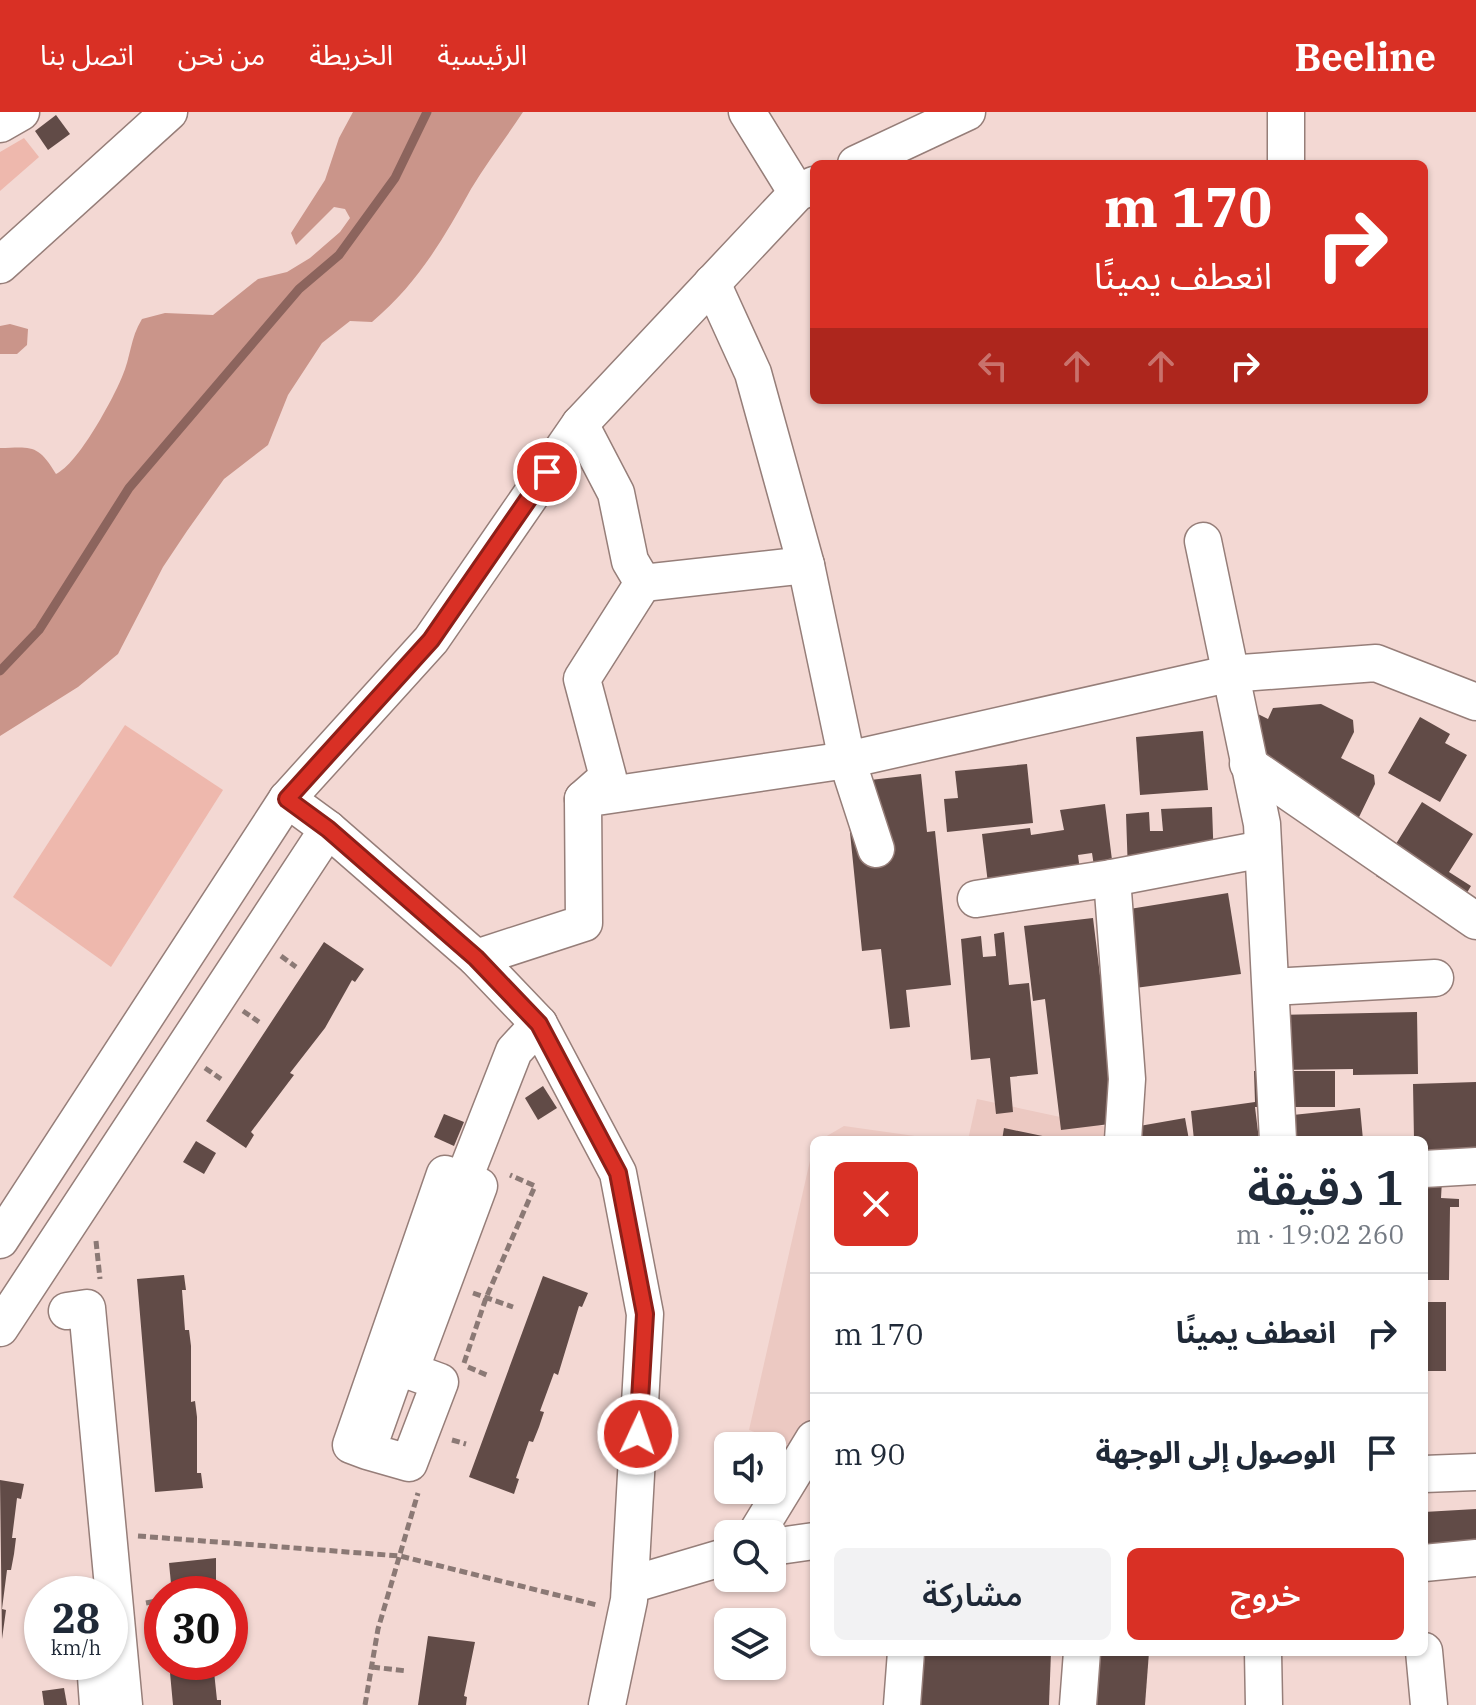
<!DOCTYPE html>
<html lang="ar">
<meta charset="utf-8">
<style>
:root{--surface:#fff;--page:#f2f2f3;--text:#1f2937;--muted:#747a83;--line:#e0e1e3;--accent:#d93025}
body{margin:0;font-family:"IBM Plex Serif","Noto Sans Arabic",serif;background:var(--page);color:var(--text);direction:rtl;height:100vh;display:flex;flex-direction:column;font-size:30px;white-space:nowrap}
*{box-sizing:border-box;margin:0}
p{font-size:26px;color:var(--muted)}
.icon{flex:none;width:44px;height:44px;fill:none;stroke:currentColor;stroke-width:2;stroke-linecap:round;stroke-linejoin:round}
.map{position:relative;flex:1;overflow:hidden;direction:ltr}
.side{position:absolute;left:810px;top:1024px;width:618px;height:520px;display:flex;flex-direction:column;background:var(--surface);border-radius:12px;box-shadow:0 2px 6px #0004;direction:rtl}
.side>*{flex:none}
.top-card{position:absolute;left:810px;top:48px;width:618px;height:244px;border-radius:12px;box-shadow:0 2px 6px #0004;direction:rtl;background:#d93025;color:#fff;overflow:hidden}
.fabs{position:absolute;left:714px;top:1320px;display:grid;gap:16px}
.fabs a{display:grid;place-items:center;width:72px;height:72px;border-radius:12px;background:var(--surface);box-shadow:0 2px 6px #0004;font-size:40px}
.speed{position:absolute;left:24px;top:1464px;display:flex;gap:16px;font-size:40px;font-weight:700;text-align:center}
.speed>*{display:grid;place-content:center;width:104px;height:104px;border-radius:50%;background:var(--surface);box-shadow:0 2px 6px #0004;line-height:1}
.speed small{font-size:20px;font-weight:400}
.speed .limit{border:12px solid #d22;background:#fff;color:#111}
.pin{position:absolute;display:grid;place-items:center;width:68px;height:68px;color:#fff;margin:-34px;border:4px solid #fff;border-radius:50%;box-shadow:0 2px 8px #0007}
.me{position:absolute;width:88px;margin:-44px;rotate:3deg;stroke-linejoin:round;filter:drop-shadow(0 0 6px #0008)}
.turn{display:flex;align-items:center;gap:28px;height:168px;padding:0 24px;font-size:36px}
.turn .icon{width:104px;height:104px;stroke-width:2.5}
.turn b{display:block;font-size:56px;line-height:68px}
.lanes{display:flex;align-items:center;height:76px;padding:0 24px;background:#0003;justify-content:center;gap:40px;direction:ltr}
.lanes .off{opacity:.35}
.round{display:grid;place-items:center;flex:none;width:84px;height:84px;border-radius:12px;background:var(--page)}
.head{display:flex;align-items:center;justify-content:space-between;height:136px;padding:0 24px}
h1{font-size:48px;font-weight:600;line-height:60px}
.primary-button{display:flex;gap:16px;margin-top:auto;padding:16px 24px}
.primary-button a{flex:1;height:92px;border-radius:12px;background:var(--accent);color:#fff;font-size:32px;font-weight:600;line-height:92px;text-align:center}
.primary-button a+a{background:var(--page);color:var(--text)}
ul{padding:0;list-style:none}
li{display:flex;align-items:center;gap:24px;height:120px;padding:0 24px;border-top:2px solid var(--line)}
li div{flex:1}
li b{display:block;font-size:30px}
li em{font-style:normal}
header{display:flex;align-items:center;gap:48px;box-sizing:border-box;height:112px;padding:0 40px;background:var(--accent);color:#fff}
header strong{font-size:38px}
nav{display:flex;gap:44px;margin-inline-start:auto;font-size:28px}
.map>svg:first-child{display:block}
.built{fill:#ecc9c2}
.green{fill:#eeb8ad}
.forest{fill:#ca958a}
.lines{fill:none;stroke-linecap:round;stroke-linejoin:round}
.stream{stroke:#8c645d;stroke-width:9}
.building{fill:#614b47}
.minor-casing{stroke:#967e79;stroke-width:39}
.path{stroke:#8b7975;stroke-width:5;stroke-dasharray:8 4;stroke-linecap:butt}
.minor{stroke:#fff;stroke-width:36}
.route-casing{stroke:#8d1f18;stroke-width:20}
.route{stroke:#d93025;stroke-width:14}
</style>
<header>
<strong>Beeline</strong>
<nav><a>الرئيسية</a><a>الخريطة</a><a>من نحن</a><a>اتصل بنا</a></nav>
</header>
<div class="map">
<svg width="1476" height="1593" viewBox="0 0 1476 1593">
<rect width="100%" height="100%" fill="#f3d8d3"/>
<g class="built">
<polygon points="977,987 1107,1015 1107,1028 968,1028"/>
<polygon points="844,1014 943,1028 820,1028"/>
<polygon points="814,1031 814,1342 749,1318"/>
</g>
<g class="green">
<polygon points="24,26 39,45 0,79 0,40"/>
<polygon points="125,613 223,678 111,855 13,785"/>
</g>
<g class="forest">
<path d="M353,0H523C506,26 487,50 471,77C443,128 417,172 372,210L350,209L322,231L288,283L268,333L224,367L187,419L163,455L118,542L78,575L0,624V336C32,335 38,332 56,362C78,352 112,289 122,265C131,245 130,226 142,207L165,201L213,203L258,167L287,160L310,146L340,120L350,106L345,97L334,95L296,133L291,121L325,68L339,26Z"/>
<polygon points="10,212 28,217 27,233 17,242 0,242 0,214"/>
</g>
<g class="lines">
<polyline class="stream" points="0,559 39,518 129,376 299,177 339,143 395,66 427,0"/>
</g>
<g class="building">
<polygon points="56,3 70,22 48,38 35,19"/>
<polygon points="1321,592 1353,608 1354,620 1341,646 1374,663 1375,672 1346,732 1302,696 1233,661 1229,616 1235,604 1258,602 1268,607 1273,596"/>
<polygon points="1420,605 1450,622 1445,631 1467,643 1440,690 1388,661"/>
<polygon points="1203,619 1208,678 1140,683 1136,625"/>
<polygon points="1027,652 1033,711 947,720 944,687 958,686 955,659"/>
<polygon points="921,662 927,720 935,719 951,873 906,878 910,915 890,917 881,837 862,839 845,671"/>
<polygon points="1422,690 1473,722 1449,760 1471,774 1462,789 1476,826 1376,764"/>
<polygon points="1105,692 1115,772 1097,774 1092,741 1078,743 1082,775 990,788 982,722 1030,716 1031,723 1064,718 1060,698"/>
<polygon points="1212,695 1214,752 1128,761 1126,702 1149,700 1150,719 1163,719 1161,697"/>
<polygon points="1228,781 1241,862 1120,878 1105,801"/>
<polygon points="1093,806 1118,1011 1061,1018 1045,887 1033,889 1024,814"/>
<polygon points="1004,820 1009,873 1029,871 1038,962 1010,965 1013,1000 996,1002 990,946 971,948 961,827 981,824 983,845 996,844 994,822"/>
<polygon points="324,830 364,857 355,870 352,868 325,916 290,961 294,963 251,1020 254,1023 246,1036 206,1009"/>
<polygon points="1417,900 1418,962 1353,963 1353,957 1278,958 1276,903"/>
<polygon points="1254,959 1335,959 1335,995 1255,995 1259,1028 1194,1028 1191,999 1255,990"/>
<polygon points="1476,970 1476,1043 1424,1044 1424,1028 1414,1028 1413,972"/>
<polygon points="543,974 557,996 538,1008 525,986"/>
<polygon points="1360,996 1363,1028 1286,1028 1283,1004"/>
<polygon points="444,1002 464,1010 454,1034 434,1025"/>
<polygon points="1185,1006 1189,1028 1130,1028 1128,1016"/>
<polygon points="1004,1016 1057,1027 1057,1028 1002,1028"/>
<polygon points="196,1029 216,1041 204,1062 183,1050"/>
<polygon points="1424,1068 1442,1068 1441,1086 1459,1087 1459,1095 1450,1095 1449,1168 1424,1168"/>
<polygon points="184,1163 186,1178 182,1178 185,1218 189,1218 191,1234 191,1290 195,1289 197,1305 197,1361 201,1361 203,1376 155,1380 137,1167"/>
<polygon points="543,1164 588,1181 582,1195 579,1194 558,1263 554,1261 540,1299 544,1300 539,1315 533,1330 529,1329 516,1366 519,1367 514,1382 469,1365"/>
<rect x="1424" y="1190" width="22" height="69"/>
<polygon points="0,1368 24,1372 21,1387 17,1386 12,1426 16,1426 14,1442 11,1458 7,1458 2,1497 6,1498 2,1527"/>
<polygon points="1476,1397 1476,1455 1424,1459 1424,1400"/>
<polygon points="216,1446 216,1482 172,1482 169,1451"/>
<polygon points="428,1524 475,1530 464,1584 467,1585 466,1593 418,1593"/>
<polygon points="893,1540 1051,1540 1049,1593 891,1593"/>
<polygon points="1088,1540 1149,1540 1145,1593 1084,1593"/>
<polygon points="169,1550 213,1550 217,1588 221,1588 221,1593 173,1593"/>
<polygon points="64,1576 67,1593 44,1593 42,1579"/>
</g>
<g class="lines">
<g class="minor-casing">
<g id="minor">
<polyline points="747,0 797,81"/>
<polyline points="1286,0 1286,52"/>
<polyline points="0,12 21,0"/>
<polyline points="856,52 967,0"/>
<polyline points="0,153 169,0"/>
<polyline points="712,171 753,261 806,453 847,648 876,737"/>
<polyline points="580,312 616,381 630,449 643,471"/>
<polyline points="1203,429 1262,712 1278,1028"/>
<polyline points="643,471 806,453"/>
<polyline points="1248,652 1476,809"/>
<polyline points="287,687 328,717 476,846 584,811 583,687 847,648 1228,562 1376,551 1476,590"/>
<polyline points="583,687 608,665 582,567 643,471"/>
<polyline points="1112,766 1127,967 1123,1028"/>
<polyline points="976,787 1112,766 1263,737"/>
<polyline points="476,846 539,912 618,1061 645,1202 629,1488 607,1593"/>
<polyline points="1271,875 1435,866"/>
<polyline points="1424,1057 1476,1054"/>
<polyline points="0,1128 287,687 431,528 580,312 797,81 814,73"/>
<polyline points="67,1199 87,1196 124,1593"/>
<polyline points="0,1216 328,717"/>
<polyline points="367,1339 409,1351 440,1270 410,1259 479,1074 445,1062 351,1333 367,1339 463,1069 514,939 539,912"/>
<polyline points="1424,1362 1476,1360"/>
<polyline points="756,1422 814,1327"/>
<polyline points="772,1435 814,1429"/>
<polyline points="1424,1451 1476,1446"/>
<polyline points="630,1473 728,1444"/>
<polyline points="1424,1539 1429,1593"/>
<polyline points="1263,1540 1264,1593"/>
<polyline points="95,1550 98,1593"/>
<polyline points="902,1593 906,1540"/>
<polyline points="1078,1593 1082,1540"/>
</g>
</g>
<g class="path">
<polyline points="281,844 296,855"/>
<polyline points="243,899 259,910"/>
<polyline points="205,956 221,967"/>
<polyline points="96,1129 100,1167"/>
<polyline points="473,1181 513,1195"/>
<polyline points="464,1251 486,1186 535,1074 510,1063"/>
<polyline points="468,1255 489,1264"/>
<polyline points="452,1328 466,1332"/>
<polyline points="138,1424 400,1444 597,1493"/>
<polyline points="146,1491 161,1488"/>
<polyline points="372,1555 407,1559"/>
<polyline points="365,1593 378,1517 418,1381"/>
</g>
<use href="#minor" class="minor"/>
</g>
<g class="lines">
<g class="route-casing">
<polyline id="route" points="547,360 431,528 287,687 328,717 476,846 539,912 618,1061 645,1202 638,1322"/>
</g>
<use href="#route" class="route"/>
</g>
</svg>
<div class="fabs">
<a><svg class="icon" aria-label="sound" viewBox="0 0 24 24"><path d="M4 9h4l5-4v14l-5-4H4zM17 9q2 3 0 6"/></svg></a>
<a><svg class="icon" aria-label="search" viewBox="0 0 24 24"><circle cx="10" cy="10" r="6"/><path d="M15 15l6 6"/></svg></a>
<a><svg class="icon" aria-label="layers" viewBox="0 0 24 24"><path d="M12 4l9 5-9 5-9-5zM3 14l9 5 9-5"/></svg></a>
</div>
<div class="speed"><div>28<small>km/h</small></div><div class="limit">30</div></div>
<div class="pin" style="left:547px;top:360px;background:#d93025"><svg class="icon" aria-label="arrive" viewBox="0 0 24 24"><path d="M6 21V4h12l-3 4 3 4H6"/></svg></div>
<svg class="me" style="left:638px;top:1322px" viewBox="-20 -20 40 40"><circle r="17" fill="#d93025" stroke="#fff" stroke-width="3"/><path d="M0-11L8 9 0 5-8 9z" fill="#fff"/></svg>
<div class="top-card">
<div class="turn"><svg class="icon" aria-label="right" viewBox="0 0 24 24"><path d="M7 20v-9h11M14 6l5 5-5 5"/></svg><div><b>170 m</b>انعطف يمينًا</div></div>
<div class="lanes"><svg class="icon off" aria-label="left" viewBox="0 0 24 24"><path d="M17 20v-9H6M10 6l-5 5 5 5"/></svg><svg class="icon off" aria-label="ahead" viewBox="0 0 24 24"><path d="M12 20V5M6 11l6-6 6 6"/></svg><svg class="icon off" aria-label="ahead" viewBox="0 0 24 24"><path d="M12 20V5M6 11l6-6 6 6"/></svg><svg class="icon" aria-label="right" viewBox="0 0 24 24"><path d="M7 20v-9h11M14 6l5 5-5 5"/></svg></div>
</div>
<section class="side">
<div class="head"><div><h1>1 دقيقة</h1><p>260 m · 19:02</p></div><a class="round" style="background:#d93025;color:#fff"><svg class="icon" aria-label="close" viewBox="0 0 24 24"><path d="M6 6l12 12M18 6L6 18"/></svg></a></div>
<ul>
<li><svg class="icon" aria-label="right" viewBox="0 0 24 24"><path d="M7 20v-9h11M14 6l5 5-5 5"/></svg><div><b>انعطف يمينًا</b></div><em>170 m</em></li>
<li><svg class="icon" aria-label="arrive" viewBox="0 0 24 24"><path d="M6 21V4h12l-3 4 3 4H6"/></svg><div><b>الوصول إلى الوجهة</b></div><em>90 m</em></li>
</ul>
<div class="primary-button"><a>خروج</a><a>مشاركة</a></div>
</section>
</div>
